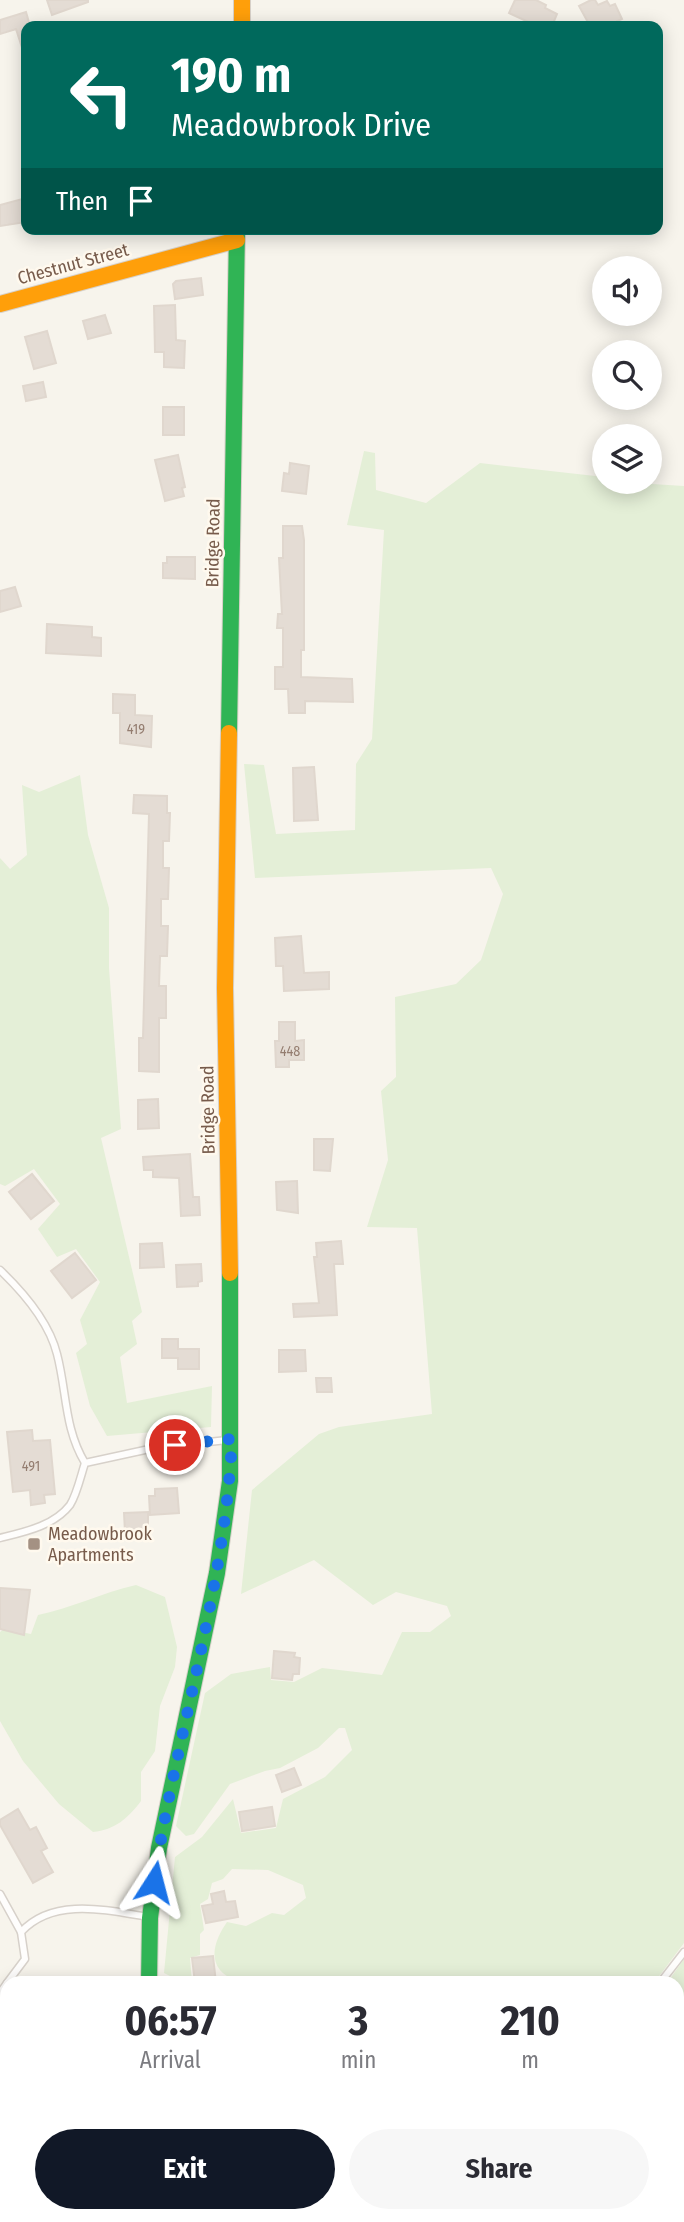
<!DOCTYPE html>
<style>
:root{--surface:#fff;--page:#f7f7f7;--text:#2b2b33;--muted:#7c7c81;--accent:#111827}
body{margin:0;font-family:"Fira Sans Condensed",sans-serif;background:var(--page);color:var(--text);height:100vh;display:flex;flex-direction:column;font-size:26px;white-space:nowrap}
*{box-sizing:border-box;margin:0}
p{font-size:23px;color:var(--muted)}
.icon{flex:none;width:38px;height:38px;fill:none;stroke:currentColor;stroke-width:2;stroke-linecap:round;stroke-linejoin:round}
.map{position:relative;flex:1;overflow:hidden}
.side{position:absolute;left:0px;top:1976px;width:684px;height:247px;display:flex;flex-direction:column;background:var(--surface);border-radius:21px 21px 0 0;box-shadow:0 4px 18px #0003}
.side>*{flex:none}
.top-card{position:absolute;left:21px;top:21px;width:642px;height:214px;border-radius:14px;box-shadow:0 4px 18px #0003;background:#00695c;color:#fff;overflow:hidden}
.buttons{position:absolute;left:592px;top:256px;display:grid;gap:14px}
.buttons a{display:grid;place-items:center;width:70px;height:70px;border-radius:50%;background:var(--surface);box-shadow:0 4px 18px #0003;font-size:35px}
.pin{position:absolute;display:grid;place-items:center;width:60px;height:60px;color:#fff;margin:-30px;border:4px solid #fff;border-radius:50%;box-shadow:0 2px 7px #0007}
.me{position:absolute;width:77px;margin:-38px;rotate:9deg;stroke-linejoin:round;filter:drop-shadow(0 0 5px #0008)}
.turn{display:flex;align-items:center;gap:24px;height:147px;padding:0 35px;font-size:32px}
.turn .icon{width:91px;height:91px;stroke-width:2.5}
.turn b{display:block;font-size:49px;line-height:60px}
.then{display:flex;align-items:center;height:66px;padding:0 35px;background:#0003;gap:14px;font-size:26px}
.eta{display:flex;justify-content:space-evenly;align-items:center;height:119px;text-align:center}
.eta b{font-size:42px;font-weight:700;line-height:49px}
.cta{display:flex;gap:14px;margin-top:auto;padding:14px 35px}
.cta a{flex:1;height:80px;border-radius:42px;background:var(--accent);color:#fff;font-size:28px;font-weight:700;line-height:80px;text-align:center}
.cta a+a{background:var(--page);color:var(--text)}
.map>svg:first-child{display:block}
.green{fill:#e4efd7}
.building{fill:#e4dcd4;stroke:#e0d7ce;stroke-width:2}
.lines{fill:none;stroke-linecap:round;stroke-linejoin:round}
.lane-casing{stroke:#d7d1ca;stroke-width:9}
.fast-casing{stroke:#d7d0c8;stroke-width:18}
.slow-casing{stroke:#d7d0c8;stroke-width:18}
.lane{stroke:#fefdfc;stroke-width:6}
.fast{stroke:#30b455;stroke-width:16}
.slow{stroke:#ff9f0a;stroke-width:16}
.route{stroke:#1a73e8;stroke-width:12;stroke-dasharray:0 21.6}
.poi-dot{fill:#a49183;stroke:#fff9ee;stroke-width:2.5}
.labels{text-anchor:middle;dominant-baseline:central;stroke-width:5;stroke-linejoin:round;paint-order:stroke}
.number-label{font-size:14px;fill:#947d70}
.street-label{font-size:18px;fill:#775b4b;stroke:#fff9ee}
.poi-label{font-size:18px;fill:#775b4b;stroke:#fff9ee;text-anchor:start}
</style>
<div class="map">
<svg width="684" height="2222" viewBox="0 0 684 2222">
<rect width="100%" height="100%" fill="#f7f4ec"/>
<g class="green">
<path d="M364,451L375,453L376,490L426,503L480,463L604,477V481L684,486V1943L654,1983H231C229,1975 225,1976 220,1970C208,1955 218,1935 227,1922L246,1926L272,1913L284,1915L306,1898L303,1885L268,1870L232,1869L223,1879L212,1883L208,1899L200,1904L204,1930L200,1934V1955L190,1958L192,1983L182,1982L164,1973L175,1857L202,1837L233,1799L241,1833L276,1828L283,1799L325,1777L352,1750L345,1728H339L318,1748L280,1768L265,1771L230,1784L194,1834L186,1836L176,1826L205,1693L231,1674L270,1667L271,1680L294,1682L322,1668L382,1675L402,1632H430L451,1616L447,1606L396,1592L373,1605L314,1560L241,1594L252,1490L319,1434L339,1427L432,1414L417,1228L367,1227L388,1160L381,1091L396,1077L395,997L456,984L481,960L503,894L491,868L255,878L244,764L264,765L276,834L355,830L356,764L372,739L384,530L347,525Z"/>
<polygon points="80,775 88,835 109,908 109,968 121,1129 101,1138 142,1312 132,1321 137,1344 120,1357 127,1403 212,1386 211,1427 107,1436 90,1406 76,1353 87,1344 80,1320 100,1282 76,1249 57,1257 38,1229 60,1204 34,1169 5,1186 0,1184 0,858 10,869 27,855 22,785 39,792"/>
<path d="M136,1585L165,1597L177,1647L175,1667L160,1706L155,1751L141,1772V1801C128,1818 115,1830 93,1832L59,1804L23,1761L0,1721V1632L4,1629L31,1634L38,1615C72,1608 101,1593 136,1585Z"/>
<polygon points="684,1959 684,2096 677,2099 677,1983 667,1983"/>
<polygon points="684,2152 684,2222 669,2222 677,2216 677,2157"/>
<polygon points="304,2216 490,2216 486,2222 304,2222"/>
</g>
<g class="building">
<polygon points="47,0 88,0 88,2 52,15"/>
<polygon points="515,0 536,0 546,5 545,8 557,14 552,26 537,26 509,13"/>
<polygon points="591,0 595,0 598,5 607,1 610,6 615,4 622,19 617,21 618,26 590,26 579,6"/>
<polygon points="26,12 30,26 26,26 24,54 16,29 0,34 0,20"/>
<polygon points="26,198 26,222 0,226 0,205"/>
<polygon points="201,278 203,295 175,299 173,284 176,281"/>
<polygon points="175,305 176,340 185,341 184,368 164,367 164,352 155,352 154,306"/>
<polygon points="105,315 111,333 88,339 83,321"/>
<polygon points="47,331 56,363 34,369 25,337"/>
<polygon points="43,382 46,397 26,401 23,386"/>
<rect x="163" y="407" width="21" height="28"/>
<polygon points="178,455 185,487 182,488 184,496 165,501 155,460"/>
<polygon points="290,463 309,466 306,494 282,491 284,473 289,474"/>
<polygon points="283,526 302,526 304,540 304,650 301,650 301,677 352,679 353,702 305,701 305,713 289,713 288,689 275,689 275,667 283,667 283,628 277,628 278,614 282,614 279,558 283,558"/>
<polygon points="167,557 195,557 195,579 163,578 163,563 167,563"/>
<polygon points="15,587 21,606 0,612 0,591"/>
<polygon points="47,624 92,627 92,637 101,638 101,656 46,653"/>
<polygon points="113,694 135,695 135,715 152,716 151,747 120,743 120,713 113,713"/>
<polygon points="314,767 318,820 294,821 293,768"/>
<polygon points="134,795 167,796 167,813 170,813 169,841 163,841 163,868 169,868 168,899 161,899 161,926 168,926 167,956 160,956 159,986 166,986 166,1018 159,1018 159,1072 139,1071 139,1038 143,1038 149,814 133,813"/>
<polygon points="301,936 304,973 329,972 329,989 284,991 283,966 276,966 275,938"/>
<polygon points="279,1022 295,1022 295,1041 304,1040 304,1060 289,1060 289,1067 276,1067 275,1041 279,1041"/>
<polygon points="158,1099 159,1128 138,1129 138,1100"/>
<polygon points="314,1139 333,1139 330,1171 314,1170"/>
<polygon points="190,1154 193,1197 199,1197 200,1215 181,1216 179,1178 153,1177 153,1170 144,1170 143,1157"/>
<polygon points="32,1174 54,1201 31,1219 9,1192"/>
<polygon points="297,1181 298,1213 277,1210 276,1182"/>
<polygon points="341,1241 343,1264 334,1264 337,1315 294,1317 293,1304 319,1303 314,1257 317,1257 316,1243"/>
<polygon points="162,1243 164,1267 140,1268 140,1244"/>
<polygon points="75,1253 96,1280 72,1298 51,1271"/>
<polygon points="201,1264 202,1281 198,1282 198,1286 177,1287 176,1265"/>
<polygon points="162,1339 178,1339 178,1349 199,1349 199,1369 178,1369 178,1358 162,1358"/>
<polygon points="279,1350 305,1350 306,1371 279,1372"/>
<polygon points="316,1378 331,1378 332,1392 317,1392"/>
<polygon points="32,1430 33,1441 50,1440 55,1494 44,1495 45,1503 31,1505 30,1490 13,1492 7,1432"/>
<polygon points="177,1488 179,1513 150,1515 149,1496 155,1496 155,1489"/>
<polygon points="148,1512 148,1531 125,1532 124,1513"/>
<polygon points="0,1588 30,1590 24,1635 0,1629"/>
<polygon points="274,1651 295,1653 294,1657 300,1658 299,1674 293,1674 292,1680 272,1678"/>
<polygon points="294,1768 301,1785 282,1792 276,1775"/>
<polygon points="272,1807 275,1826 242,1831 239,1812"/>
<polygon points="18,1809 30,1830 36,1827 47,1848 41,1851 53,1872 33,1883 0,1825 0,1820"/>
<polygon points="224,1891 226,1902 235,1901 238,1917 206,1923 202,1906 213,1904 211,1894"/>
<polygon points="213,1956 216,1983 195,1983 192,1958"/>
</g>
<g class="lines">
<g class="lane-casing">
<g id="lane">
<path d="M0,1270C23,1292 49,1322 57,1354C67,1392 64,1428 85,1463"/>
<path d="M0,1538C24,1532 54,1526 70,1505C77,1494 81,1475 85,1463L154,1448L227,1440"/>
<polyline points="0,1894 21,1932 25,1959 7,1983"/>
<path d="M21,1932C53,1897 106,1910 148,1917"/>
<polyline points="660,1983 684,1952"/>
<polyline points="0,1993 7,1983"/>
<polyline points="0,2115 7,2154"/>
<polyline points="0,2189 7,2182"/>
<polyline points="48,2216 51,2222"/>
<polyline points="491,2222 495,2216"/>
</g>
</g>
<g class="fast-casing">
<g id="fast">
<polyline points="229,733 237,229"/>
<polyline points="149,1983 150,1918 159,1848 217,1573 230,1481 230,1273"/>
<polyline points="158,2216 158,2222"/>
</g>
</g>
<g class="slow-casing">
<g id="slow">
<polyline points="242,0 242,26"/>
<polyline points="0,304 237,240"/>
<polyline points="229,733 225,988 230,1273"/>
</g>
</g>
<use href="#lane" class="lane"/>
<use href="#fast" class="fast"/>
<use href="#slow" class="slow"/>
</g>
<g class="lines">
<path class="route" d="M154,1882C176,1734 225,1590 232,1439L175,1445"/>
</g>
<rect class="poi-dot" x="27" y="1537" width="14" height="14" rx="3.5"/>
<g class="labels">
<g class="number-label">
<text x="136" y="729">419</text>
<text x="290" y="1051">448</text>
<text x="31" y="1466">491</text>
</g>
<g class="street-label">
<text transform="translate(73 264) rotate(-15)">Chestnut Street</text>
<text transform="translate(213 543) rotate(-89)">Bridge Road</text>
<text transform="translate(208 1110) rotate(-91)">Bridge Road</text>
</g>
<g class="poi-label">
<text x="48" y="1534">Meadowbrook<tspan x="48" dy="21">Apartments</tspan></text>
</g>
</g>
</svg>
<div class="buttons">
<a><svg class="icon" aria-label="sound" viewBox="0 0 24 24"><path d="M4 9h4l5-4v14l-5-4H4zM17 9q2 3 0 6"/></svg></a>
<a><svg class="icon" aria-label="search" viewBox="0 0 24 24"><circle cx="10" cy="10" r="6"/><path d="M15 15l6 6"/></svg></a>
<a><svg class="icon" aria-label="layers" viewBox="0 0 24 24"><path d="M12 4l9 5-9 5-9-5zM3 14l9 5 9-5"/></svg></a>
</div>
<div class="pin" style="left:175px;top:1445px;background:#d93025"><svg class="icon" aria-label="arrive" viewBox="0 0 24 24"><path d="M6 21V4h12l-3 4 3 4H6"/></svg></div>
<svg class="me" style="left:154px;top:1882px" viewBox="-20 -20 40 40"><path d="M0-17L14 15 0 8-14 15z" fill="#1a73e8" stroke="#fff" stroke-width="4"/></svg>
<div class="top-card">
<div class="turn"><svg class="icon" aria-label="left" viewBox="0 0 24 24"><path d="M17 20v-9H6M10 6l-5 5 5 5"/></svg><div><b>190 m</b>Meadowbrook Drive</div></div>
<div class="then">Then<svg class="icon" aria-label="arrive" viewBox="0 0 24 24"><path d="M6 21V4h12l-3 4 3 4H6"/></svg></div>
</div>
<section class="side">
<div class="eta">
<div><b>06:57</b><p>Arrival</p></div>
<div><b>3</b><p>min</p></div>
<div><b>210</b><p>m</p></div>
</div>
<div class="cta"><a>Exit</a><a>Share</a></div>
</section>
</div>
